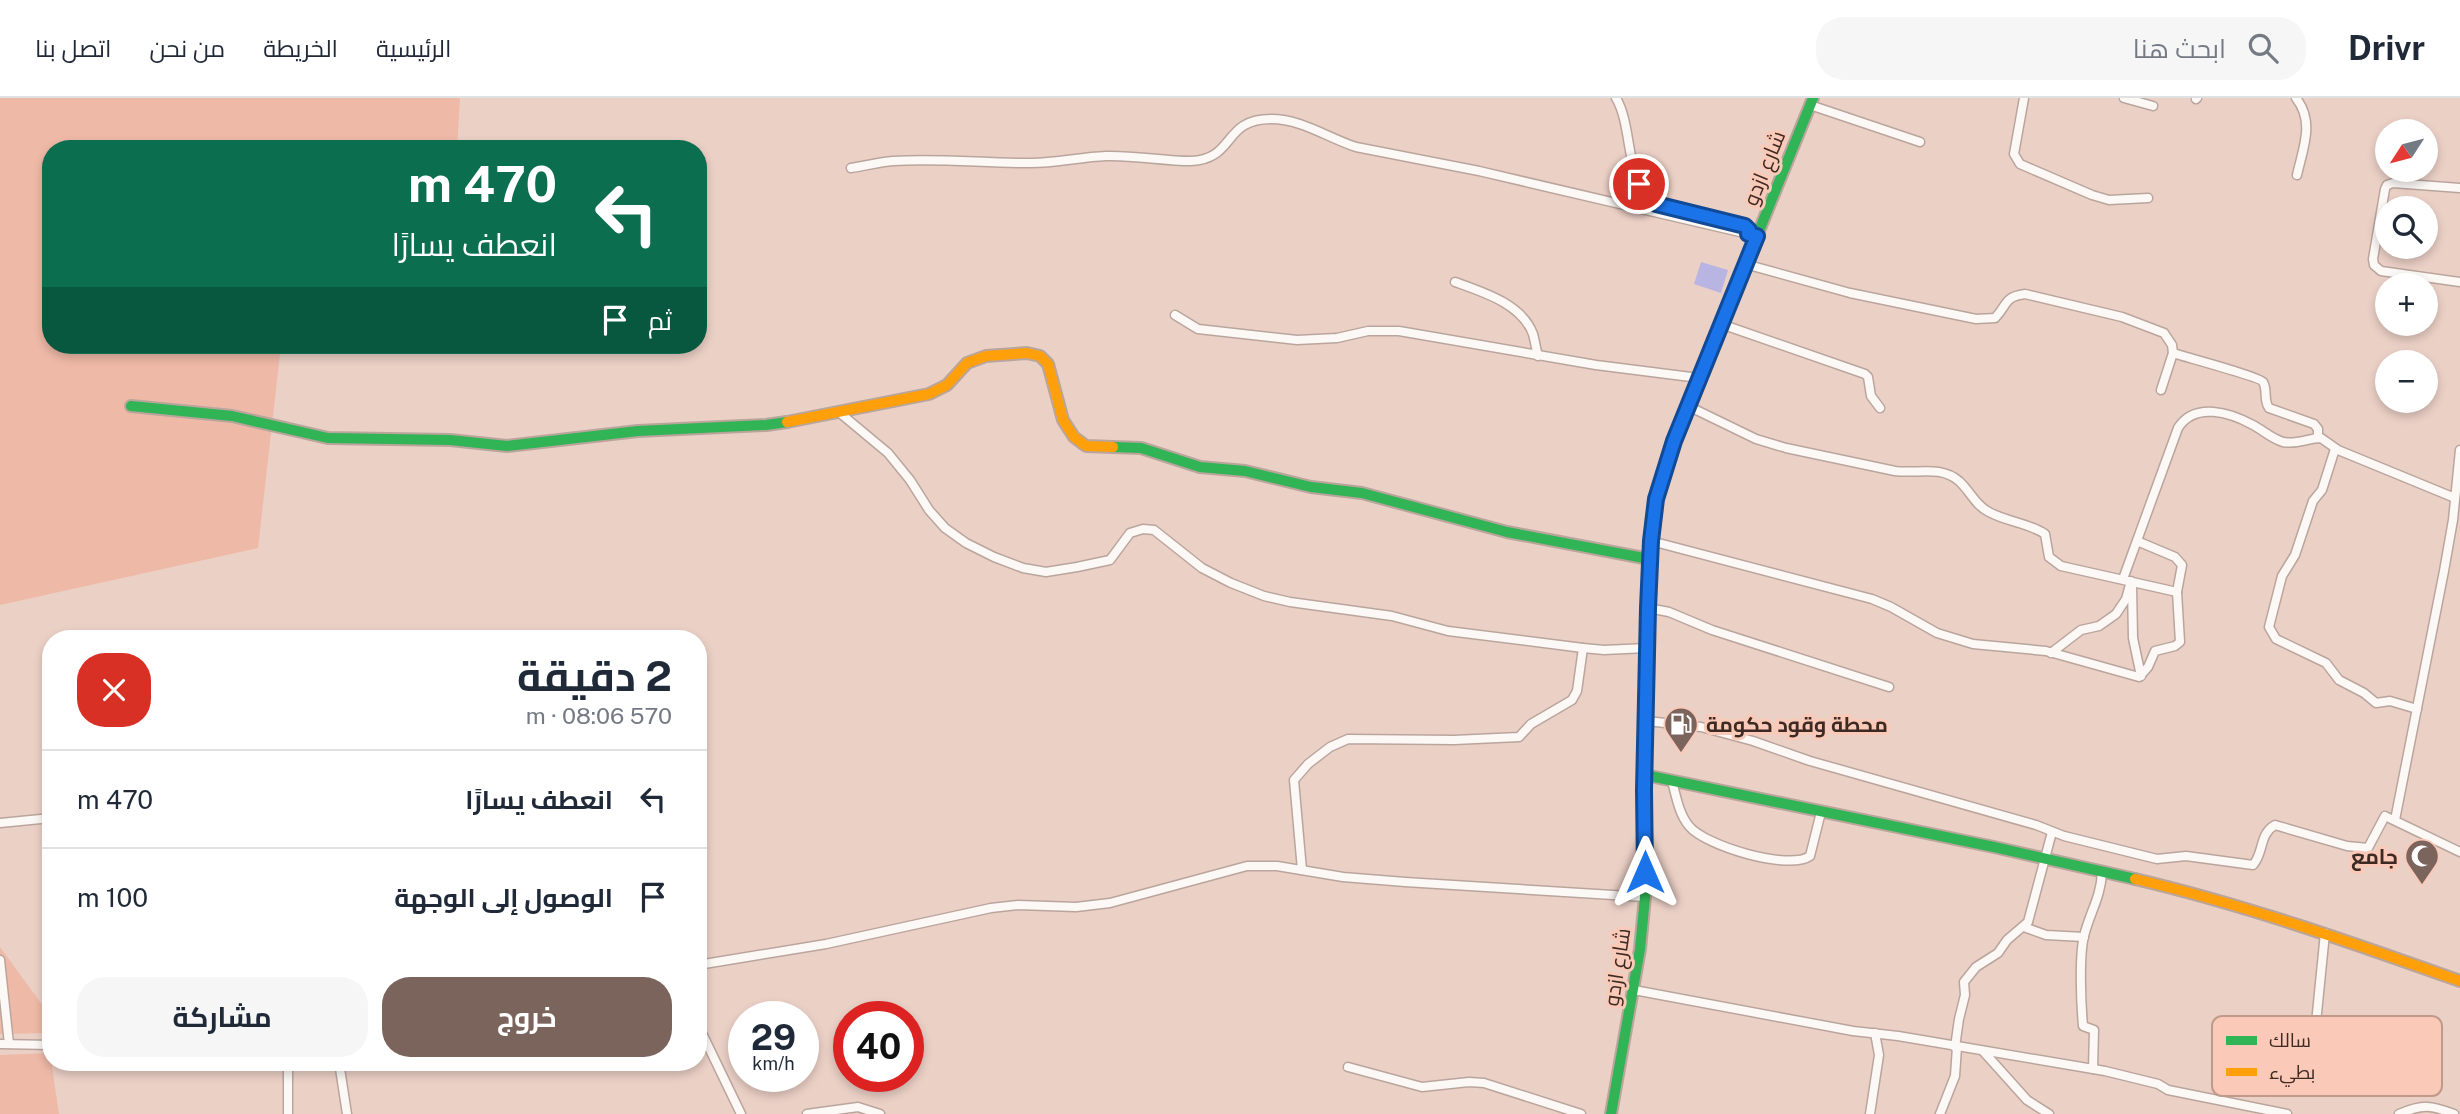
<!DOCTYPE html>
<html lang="ar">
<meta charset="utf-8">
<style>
:root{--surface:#fff;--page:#f6f6f7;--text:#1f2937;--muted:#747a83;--line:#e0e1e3;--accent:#7a645c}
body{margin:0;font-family:"Public Sans",Cairo,sans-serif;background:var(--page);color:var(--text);direction:rtl;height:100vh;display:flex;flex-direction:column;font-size:26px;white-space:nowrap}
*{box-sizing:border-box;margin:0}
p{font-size:23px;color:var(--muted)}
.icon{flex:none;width:38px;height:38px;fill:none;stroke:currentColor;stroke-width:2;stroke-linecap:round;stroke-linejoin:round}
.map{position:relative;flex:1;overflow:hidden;direction:ltr}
.drawer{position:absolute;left:42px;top:532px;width:665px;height:441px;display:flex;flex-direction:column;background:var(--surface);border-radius:28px;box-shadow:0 4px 10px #0003;direction:rtl}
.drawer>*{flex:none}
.top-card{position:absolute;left:42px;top:42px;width:665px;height:214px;border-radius:28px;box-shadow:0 4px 10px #0003;direction:rtl;background:#0b6e4f;color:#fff;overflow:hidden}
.needle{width:46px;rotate:234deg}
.buttons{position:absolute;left:2375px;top:21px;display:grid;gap:14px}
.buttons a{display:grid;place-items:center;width:63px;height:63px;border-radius:50%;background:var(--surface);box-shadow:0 4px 10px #0003;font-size:35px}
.speed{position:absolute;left:728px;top:903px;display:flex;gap:14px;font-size:35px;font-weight:700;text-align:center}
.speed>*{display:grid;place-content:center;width:91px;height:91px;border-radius:50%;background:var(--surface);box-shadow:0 4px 10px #0003;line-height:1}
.speed small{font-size:18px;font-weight:400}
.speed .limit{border:10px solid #d22;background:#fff;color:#111}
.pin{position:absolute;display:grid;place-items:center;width:60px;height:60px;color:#fff;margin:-30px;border:4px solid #fff;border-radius:50%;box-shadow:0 2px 7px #0007}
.me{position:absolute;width:77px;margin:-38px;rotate:0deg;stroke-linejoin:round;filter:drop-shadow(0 0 5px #0008)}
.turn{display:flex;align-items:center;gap:24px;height:147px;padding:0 35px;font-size:32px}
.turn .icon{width:91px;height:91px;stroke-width:2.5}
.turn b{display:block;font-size:49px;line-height:60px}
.then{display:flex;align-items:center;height:66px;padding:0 35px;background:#0003;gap:14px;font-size:26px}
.round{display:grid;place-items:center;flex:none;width:74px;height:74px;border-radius:28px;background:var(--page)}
.overview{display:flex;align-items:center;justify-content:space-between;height:119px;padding:0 35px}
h1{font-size:42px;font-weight:700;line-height:52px}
.button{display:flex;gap:14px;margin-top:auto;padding:14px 35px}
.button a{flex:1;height:80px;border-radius:28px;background:var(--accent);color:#fff;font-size:28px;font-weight:700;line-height:80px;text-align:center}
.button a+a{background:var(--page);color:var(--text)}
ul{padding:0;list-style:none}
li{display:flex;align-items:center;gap:21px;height:98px;padding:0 35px;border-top:2px solid var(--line)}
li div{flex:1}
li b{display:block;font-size:26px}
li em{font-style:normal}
header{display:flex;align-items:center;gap:42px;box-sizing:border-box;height:98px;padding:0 35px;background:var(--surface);border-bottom:2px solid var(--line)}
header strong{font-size:33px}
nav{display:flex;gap:38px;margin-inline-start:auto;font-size:24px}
.search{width:490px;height:63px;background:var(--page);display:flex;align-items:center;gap:18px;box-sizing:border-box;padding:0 24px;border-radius:28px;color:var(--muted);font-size:26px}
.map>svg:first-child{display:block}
.green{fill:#efb9a7}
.water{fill:#b9b5e2}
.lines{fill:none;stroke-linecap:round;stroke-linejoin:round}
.street-casing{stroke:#baa59d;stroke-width:11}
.fast-casing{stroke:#baa59d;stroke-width:14}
.slow-casing{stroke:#baa59d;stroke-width:14}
.street{stroke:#fcf8f6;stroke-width:8}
.fast{stroke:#30b455;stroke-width:10}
.slow{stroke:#ff9f0a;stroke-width:10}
.route-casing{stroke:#114b97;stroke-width:18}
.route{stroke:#1a73e8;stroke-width:12}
.labels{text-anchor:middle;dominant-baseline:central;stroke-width:6;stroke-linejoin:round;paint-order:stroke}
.street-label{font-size:21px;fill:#3d2a23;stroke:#fac9b7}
.poi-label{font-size:21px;font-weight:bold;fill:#3d2a23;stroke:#fac9b7;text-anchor:start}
.key{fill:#fac9b7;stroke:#c1998b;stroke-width:2}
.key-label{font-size:19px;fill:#3d2a23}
</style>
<header>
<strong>Drivr</strong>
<div class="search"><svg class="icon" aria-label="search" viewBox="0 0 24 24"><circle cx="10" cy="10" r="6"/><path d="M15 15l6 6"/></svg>ابحث هنا</div>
<nav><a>الرئيسية</a><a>الخريطة</a><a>من نحن</a><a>اتصل بنا</a></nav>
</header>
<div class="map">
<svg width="2460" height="1016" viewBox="0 0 2460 1016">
<rect width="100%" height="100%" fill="#ebd0c6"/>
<g class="green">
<polygon points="0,0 460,0 457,51 51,51 51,247 281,247 258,450 0,507"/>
<polygon points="0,849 51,919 51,935 0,936"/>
<polygon points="50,955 59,1016 0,1016 0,957"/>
</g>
<polygon class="water" points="1701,164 1728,172 1721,195 1694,186"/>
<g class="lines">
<g class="street-casing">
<g id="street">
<path d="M1616,0C1634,30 1624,87 1656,106L1745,128L1749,132L1747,136"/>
<polyline points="2024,0 2014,56 2020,66 2092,97 2109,102 2148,100"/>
<polyline points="2124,0 2153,8"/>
<path d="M2296,0C2315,24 2303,50 2297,77"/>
<polyline points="2196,1 2197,0"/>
<polyline points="1810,7 1920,44"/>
<path d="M851,70C865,68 879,64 893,63C937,60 983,65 1027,65C1053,66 1079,59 1106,58C1134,57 1163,63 1191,63C1236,61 1222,21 1271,21C1302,21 1328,40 1356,49L1479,73L1757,138"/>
<polyline points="2460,90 2393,85 2387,87 2385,91 2373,161 2374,167 2381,173 2460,184"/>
<path d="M1745,166L1850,195L1976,221L1995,220C2008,207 2003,199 2025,196L2122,219L2164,235L2172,247L2173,255L2161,292"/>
<path d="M1455,184C1483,194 1522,206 1533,236C1535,243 1536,251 1538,258"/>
<polyline points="1175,217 1198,231 1297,242 1337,240 1368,233 1399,233 1596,267 1699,280"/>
<polyline points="1721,226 1865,276 1868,279 1871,298 1880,310"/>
<path d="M2173,255C2185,259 2260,279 2263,284C2268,292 2263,302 2269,310L2314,326L2318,331V340"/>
<path d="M1688,308L1756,341L1786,350L1895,373C1917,376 1940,367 1959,383C1970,393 1976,408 1989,414C2007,424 2029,425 2045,436L2049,459L2061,468L2177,494"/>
<polyline points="840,315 888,355 910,382 929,412 945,430 966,445 994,459 1023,470 1046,474 1077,469 1110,462 1130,435 1143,431 1154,432 1202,470 1231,485 1264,498 1290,504 1392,518 1448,533 1583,550 1604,552 1647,550"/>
<polyline points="2335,351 2322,392 2313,403 2295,457 2282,478 2269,529 2276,541 2326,565 2339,582 2364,595 2376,605 2390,603 2417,611"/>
<polyline points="1651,443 1872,501 1891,509 1937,535 1973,546 2046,553 2139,579 2148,569 2155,553 2175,548 2180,544 2177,494 2182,467 2175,459 2137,443"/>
<path d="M2123,481L2178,330C2195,303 2231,315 2253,327C2264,333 2271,340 2283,344C2297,347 2308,340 2321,340L2338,352L2455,400"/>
<polyline points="2132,487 2133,540 2141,578"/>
<polyline points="1648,510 1669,514 1712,532 1889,589"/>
<polyline points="2051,555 2081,532 2099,528 2116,516 2126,501 2131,483"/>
<path d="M1647,623L1701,629L1753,643L1810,663L2036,727L2064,738L2157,761L2186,758L2253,767C2264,755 2259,736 2275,727L2347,748L2368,750L2385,718L2460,754"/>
<path d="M1672,683C1676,698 1679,716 1689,728C1705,748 1789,773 1810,758L1821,714"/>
<polyline points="2395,722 2444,473 2453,422 2460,352"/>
<polyline points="0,725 51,720"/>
<polyline points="1302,772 1294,682 1308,666 1330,649 1348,641 1454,642 1519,639 1531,626 1572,602 1577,593 1583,550"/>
<polyline points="2024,829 2046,837 2084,839"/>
<polyline points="0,862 9,946"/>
<polyline points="698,867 826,846 991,810 1018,807 1076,809 1110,805 1247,768 1277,768 1343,779 1405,784 1645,799"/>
<polyline points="1634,892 1853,933 1898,938 2105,973 2158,986 2168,992 2287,1016"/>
<polyline points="698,927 741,1016"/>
<polyline points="0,946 51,947"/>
<polyline points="1955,949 1959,921 1965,897 1964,884 1976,869 1998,855 2007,842 2028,824 2052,734"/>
<polyline points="1983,953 2027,1002 2049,1016"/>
<polyline points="288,964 288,1016"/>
<polyline points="339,964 347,1016"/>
<polyline points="2312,965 2325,835"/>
<polyline points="1348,969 1422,989 1469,984 1484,985 1581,1016"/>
<path d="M2093,971L2094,932L2083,928C2081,906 2079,858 2084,838C2090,814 2101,799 2102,774"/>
<polyline points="807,1016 858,1009 880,1016"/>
<polyline points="1870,1016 1879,957 1875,935"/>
<polyline points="1940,1016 1955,978 1957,949"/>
<path d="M2399,1016C2423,1006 2431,1007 2454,1016"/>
</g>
</g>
<g class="fast-casing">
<g id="fast">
<polyline points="1707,261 1813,0"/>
<polyline points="131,308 232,318 328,340 450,342 507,348 638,333 766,327 787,324"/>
<polyline points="1113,349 1141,350 1200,369 1245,373 1311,389 1362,395 1507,434 1649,461"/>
<polyline points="1645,677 1994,749 2135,781"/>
<polyline points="1611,1016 1640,851 1645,799 1644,692 1648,510"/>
</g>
</g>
<g class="slow-casing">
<g id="slow">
<polyline points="787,324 929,296 947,287 967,265 986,258 1027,255 1040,258 1048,266 1063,322 1074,339 1086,348 1113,349"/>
<path d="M1648,510C1650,474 1650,438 1656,403C1664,354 1689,307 1707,261"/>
<path d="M2135,781C2246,807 2353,845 2460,883"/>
</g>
</g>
<use href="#street" class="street"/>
<use href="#fast" class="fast"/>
<use href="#slow" class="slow"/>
</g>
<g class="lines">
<g class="route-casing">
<polyline id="route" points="1639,86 1644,95 1656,106 1745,128 1749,132 1748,136 1757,138 1674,343 1656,401 1651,443 1648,510 1644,692 1645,774"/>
</g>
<use href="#route" class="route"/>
</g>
<defs>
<g id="fuel-pin" transform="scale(1.75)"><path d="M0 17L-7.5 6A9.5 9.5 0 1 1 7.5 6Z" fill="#7a645c" stroke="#fac9b7"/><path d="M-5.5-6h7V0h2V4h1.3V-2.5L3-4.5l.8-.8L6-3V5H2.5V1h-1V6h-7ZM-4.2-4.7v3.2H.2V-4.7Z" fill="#fff"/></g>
<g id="mosque-pin" transform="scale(1.75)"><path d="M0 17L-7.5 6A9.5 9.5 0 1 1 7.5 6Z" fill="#7a645c" stroke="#fac9b7"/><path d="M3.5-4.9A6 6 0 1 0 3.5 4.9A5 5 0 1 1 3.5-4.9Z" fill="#fff"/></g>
</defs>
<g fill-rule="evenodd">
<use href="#fuel-pin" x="1681" y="626"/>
<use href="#mosque-pin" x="2422" y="758"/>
</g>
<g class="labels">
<g class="street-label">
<text transform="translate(1764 70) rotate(-68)">شارع ازدو</text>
<text transform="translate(1617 869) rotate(-81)">شارع ازدو</text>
</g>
<g class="poi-label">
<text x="1706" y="626">محطة وقود حكومة</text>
<text x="2398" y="758" text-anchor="end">جامع</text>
</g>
</g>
<rect x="2212" y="918" width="230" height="80" rx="10" class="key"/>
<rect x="2226" y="938" width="31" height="9" fill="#30b455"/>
<rect x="2226" y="970" width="31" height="8" fill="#ff9f0a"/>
<g class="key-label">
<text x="2269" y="949">سالك</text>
<text x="2269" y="981">بطيء</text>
</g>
</svg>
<div class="buttons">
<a><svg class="needle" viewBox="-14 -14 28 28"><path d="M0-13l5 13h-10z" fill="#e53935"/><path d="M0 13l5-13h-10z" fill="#747a83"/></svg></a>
<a><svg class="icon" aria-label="search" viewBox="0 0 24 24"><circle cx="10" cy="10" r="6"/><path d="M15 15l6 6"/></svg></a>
<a>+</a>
<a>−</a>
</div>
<div class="speed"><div>29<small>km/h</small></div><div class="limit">40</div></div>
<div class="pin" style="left:1639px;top:86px;background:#d93025"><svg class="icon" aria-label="arrive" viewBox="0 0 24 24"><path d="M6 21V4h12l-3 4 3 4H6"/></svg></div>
<svg class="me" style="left:1645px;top:774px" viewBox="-20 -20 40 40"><path d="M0-17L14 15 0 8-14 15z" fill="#1a73e8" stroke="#fff" stroke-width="4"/></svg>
<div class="top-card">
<div class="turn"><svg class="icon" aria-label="left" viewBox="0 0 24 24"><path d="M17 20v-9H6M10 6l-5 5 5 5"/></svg><div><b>470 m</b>انعطف يسارًا</div></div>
<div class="then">ثم<svg class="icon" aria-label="arrive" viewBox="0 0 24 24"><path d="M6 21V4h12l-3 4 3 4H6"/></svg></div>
</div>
<section class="drawer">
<div class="overview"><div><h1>2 دقيقة</h1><p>570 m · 08:06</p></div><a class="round" style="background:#d93025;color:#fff"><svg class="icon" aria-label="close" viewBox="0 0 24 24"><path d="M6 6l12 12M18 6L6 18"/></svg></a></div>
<ul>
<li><svg class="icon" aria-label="left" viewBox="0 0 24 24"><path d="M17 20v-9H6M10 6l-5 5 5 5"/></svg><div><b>انعطف يسارًا</b></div><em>470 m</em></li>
<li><svg class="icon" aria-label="arrive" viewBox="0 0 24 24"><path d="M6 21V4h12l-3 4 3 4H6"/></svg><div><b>الوصول إلى الوجهة</b></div><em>100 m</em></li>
</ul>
<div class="button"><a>خروج</a><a>مشاركة</a></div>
</section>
</div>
